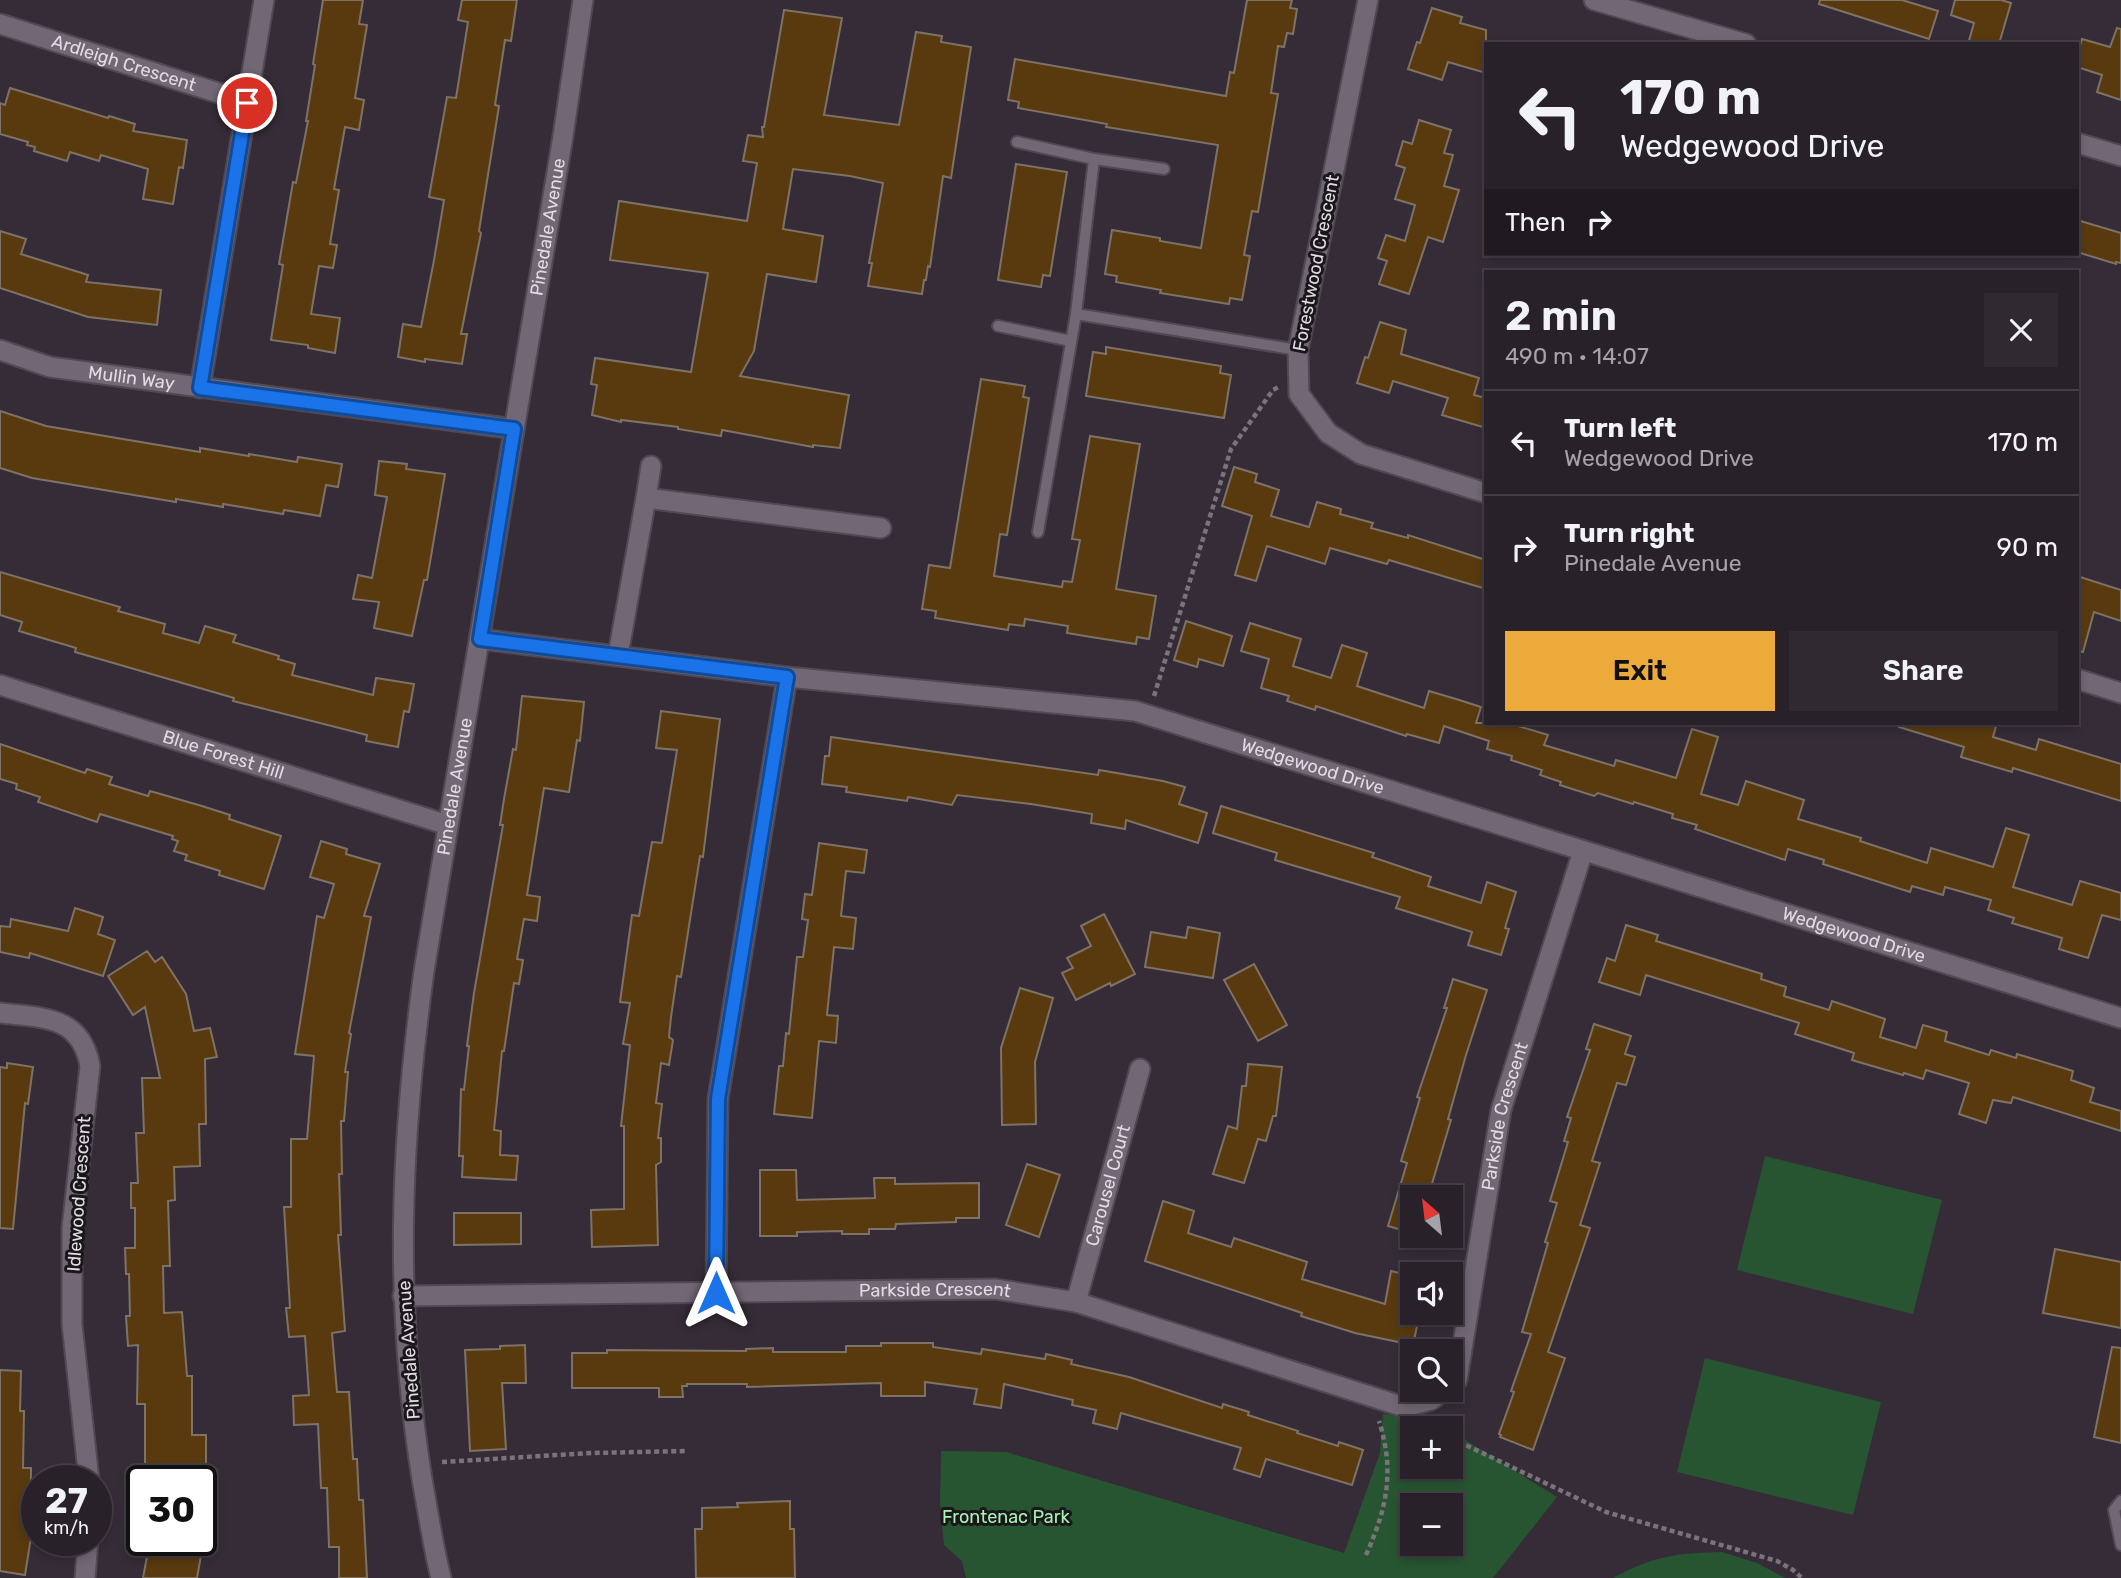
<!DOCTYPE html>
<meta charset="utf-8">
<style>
:root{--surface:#282129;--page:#302931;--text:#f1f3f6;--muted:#a5a3a8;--line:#443e46;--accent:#ebaa39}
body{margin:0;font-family:Rubik,sans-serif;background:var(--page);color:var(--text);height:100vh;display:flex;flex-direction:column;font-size:26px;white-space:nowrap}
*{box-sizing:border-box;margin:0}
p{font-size:23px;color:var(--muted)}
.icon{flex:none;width:38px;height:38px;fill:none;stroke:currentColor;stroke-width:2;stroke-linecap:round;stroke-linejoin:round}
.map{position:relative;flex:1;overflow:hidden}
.details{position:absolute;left:1484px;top:270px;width:595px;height:455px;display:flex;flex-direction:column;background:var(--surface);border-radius:0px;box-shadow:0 4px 10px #0003,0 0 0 2px var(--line)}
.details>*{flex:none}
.guide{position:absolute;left:1484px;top:42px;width:595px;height:214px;border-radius:0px;box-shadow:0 4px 10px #0003,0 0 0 2px var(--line);background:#282129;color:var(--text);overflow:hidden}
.needle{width:46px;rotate:332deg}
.tools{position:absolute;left:1400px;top:1185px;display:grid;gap:14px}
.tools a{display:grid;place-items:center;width:63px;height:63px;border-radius:0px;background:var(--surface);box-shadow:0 4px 10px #0003,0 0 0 2px var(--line);font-size:35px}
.speed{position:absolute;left:21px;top:1465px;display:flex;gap:14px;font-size:35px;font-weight:700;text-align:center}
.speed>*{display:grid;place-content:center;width:91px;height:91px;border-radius:50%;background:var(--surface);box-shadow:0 4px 10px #0003,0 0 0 2px var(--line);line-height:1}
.speed small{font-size:18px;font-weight:400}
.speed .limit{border:4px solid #111;border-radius:10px;background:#fff;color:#111}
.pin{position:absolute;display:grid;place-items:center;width:60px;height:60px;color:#fff;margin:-30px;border:4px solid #fff;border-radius:50%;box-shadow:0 2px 7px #0007}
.me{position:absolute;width:77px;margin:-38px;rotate:0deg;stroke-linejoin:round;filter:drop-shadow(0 0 5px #0008)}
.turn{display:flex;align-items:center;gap:24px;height:147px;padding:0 21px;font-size:32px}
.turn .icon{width:91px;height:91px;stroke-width:2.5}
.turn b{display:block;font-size:49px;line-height:60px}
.then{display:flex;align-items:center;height:66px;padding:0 21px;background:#0003;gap:14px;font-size:26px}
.round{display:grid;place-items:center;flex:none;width:74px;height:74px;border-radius:0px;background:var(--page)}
.head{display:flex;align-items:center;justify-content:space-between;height:119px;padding:0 21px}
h1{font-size:42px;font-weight:600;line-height:52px}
.cta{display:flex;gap:14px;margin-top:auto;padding:14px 21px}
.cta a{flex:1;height:80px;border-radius:0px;background:var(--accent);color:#111;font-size:28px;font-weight:600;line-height:80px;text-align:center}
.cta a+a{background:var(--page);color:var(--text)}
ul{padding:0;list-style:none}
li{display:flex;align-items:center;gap:21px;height:105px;padding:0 21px;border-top:2px solid var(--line)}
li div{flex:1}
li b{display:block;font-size:26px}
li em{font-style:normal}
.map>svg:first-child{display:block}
.green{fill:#275531;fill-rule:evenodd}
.building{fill:#593a0f;stroke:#7e7266;stroke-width:2}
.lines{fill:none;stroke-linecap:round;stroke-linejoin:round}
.service-casing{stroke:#504852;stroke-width:14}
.minor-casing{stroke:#504852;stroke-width:23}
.tertiary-casing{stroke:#504852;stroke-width:23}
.path{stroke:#7a737c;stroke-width:4.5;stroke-dasharray:5 3.5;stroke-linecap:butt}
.service{stroke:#726774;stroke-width:10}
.minor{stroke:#726774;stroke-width:19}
.tertiary{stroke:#726774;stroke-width:19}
.route-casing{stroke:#114b97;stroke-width:18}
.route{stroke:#1a73e8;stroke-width:12}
.labels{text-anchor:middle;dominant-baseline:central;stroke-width:6;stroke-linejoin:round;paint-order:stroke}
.street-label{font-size:18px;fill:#e1dbe2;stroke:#1a161b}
.park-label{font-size:18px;fill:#a5f4b2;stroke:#1a161b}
</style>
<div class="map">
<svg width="2121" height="1578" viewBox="0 0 2121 1578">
<rect width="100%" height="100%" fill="#352c37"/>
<g class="green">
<polygon points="1765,1156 1942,1200 1913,1314 1737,1270"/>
<polygon points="1705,1358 1881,1402 1853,1515 1677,1472"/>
<path d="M1383,1414L1436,1422L1445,1428H1412V1466H1451V1431L1557,1497L1493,1578H966L962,1561L944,1545L940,1503L941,1451L1006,1452L1344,1553L1380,1453ZM1412,1505H1451V1544H1412Z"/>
<path d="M1722,1552L1757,1563L1785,1578H1613C1653,1556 1677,1553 1722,1552Z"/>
</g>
<g class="building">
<polygon points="323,0 363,0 359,24 367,25 355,98 364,100 359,130 345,127 334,189 339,190 330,244 337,245 333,268 319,266 311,314 340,318 335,353 308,348 308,345 271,340 283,265 279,264 293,182 296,183 308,121 306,121 315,65 313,64"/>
<polygon points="462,0 517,0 511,41 505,40 495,105 499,106 479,231 481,233 461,334 467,334 462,364 425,359 425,362 398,357 403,324 421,327 434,260 444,200 429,197 447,97 456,98 468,22 458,20"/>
<polygon points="1247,0 1292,0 1290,8 1297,9 1293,34 1287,33 1284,47 1278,46 1271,93 1278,94 1258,212 1252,211 1244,255 1250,256 1242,300 1230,298 1229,304 1160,293 1161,290 1116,282 1117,276 1105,274 1112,230 1160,238 1160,241 1201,248 1218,145 1106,127 1107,124 1018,108 1019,102 1008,100 1015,59 1226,96 1230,72 1234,73"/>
<polygon points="1820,0 1902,0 1938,11 1929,39 1819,4"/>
<polygon points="1955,0 2001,0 2011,3 1999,44 1968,44 1974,23 1951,15"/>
<polygon points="1432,8 1462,17 1460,23 1486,30 1486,73 1448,62 1442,80 1408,69 1417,42 1420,43"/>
<polygon points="784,10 842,18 824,115 899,125 916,32 942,36 941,42 971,47 951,178 943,176 930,267 928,266 926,280 924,280 922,294 868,286 872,263 869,263 883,183 850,176 793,169 783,229 823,236 816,282 767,274 754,351 740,376 849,395 840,448 813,445 813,447 722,430 721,436 678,429 678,427 621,420 621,422 592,415 597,385 591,384 595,358 691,372 708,273 610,260 619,201 747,221 757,163 743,161 748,135 763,137 762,127 764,127"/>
<polygon points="2117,28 2121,29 2121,100 2097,92 2102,75 2077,67 2077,55 2082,39 2110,47"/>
<polygon points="10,88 108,118 109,116 135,124 133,131 187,140 183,168 179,167 173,204 143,199 148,169 101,155 99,161 70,152 67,161 34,151 35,147 27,145 28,142 0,134 0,103 5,105"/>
<polygon points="1419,120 1451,130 1444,153 1453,155 1444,186 1459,190 1443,242 1428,237 1409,294 1379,284 1387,261 1378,258 1386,235 1405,241 1415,205 1395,199 1405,168 1396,165 1403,141 1412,144"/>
<polygon points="1016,164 1067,172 1050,276 1043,275 1041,287 998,280"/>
<polygon points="2077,220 2121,233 2121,263 2116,262 2116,264 2077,252"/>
<polygon points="0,231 26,239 21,254 88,275 86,282 161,290 157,325 88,317 0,288"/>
<polygon points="1380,322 1406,330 1401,354 1479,378 1474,395 1486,398 1486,428 1442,415 1448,398 1393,381 1389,393 1357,383 1365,357 1368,358"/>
<polygon points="1106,347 1221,366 1220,373 1231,375 1224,418 1086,396 1093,352 1106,354"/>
<polygon points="981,379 1025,386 1023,397 1029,398 1007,535 1000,534 994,576 1062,587 1063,581 1072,582 1080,540 1072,539 1090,436 1140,444 1116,589 1156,596 1149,639 1137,637 1136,644 1091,637 1067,633 1068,626 1025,619 1024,626 1009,624 1008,630 935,618 936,611 922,609 929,565 950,568"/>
<polygon points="0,411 46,426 200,452 200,448 249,456 249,454 297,462 298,457 342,464 338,487 326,485 320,516 284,510 283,514 223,504 223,507 176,499 176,502 32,478 0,468"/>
<polygon points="379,461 407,464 406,469 445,474 427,580 424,580 412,636 374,628 379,602 353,599 358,575 372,578 387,497 375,495"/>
<polygon points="1234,467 1257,474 1255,482 1279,490 1271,516 1309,527 1317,502 1341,509 1340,514 1373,523 1371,528 1408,538 1408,535 1486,560 1486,589 1389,560 1387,564 1330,548 1325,564 1267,546 1256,581 1235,575 1252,516 1222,506"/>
<polygon points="0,572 120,607 118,611 165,624 163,633 199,643 205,626 236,635 233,642 279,656 278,659 295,664 292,675 373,695 376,678 414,684 409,712 404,711 398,747 366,741 367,735 233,701 234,698 103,660 75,652 76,648 19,631 22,622 0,615"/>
<polygon points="2077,576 2121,590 2121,621 2094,612 2083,652 2077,651"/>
<polygon points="1186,621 1232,636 1223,666 1199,659 1197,667 1174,660"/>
<polygon points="1250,623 1301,639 1293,666 1331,678 1342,645 1367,653 1357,686 1424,708 1429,691 1456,699 1481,707 1476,723 1508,723 1548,735 1544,745 1614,766 1616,760 1676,778 1692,729 1718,737 1701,794 1738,805 1746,781 1804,800 1798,819 1861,838 1860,841 1927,863 1931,848 1993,867 2006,828 2029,835 2013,887 2072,905 2080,881 2121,893 2121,920 2102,915 2088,958 2059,949 2062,938 2012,923 2014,918 1988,910 1991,900 1945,887 1943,895 1912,886 1910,892 1823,864 1824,860 1788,849 1785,860 1695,829 1697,825 1672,818 1673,814 1634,802 1633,804 1598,793 1594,796 1560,785 1561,782 1540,775 1542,770 1511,760 1512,756 1487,749 1489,741 1444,726 1439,743 1407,734 1406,736 1316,706 1315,710 1287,701 1289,696 1261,688 1269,659 1241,651"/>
<polygon points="522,696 584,702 580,741 577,740 569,792 544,788 527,895 540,897 537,921 524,919 517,959 523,960 519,984 514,983 504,1051 502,1051 494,1130 501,1131 500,1155 518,1156 516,1180 462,1177 463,1156 459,1156 461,1089 464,1090 469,1046 467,1046 474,993 503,825 500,825 504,799 513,749 516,750"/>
<polygon points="661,711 720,719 703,857 700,856 681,977 677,976 671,1017 669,1037 673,1040 669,1065 661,1063 656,1103 662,1104 658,1138 661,1138 661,1162 656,1165 658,1245 592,1247 591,1210 624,1209 624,1126 621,1126 630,1045 623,1044 630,1003 620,1002 632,915 639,916 652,842 662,843 677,750 656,748"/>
<polygon points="1900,723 1997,723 1993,737 2036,750 2039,739 2121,764 2121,801 2013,768 2012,772 1961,757 1964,747 1899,727"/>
<polygon points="831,737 1098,775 1099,770 1163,781 1185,787 1179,804 1207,813 1198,843 1126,820 1125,829 1091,823 1092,814 1031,804 957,795 952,805 908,797 907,801 846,792 847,787 822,784 825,756 829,756"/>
<polygon points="0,744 85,773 87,769 112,777 109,784 148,796 150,791 202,806 230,815 229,819 281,836 264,889 219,875 220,871 185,860 187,855 174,851 178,841 172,839 173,836 100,814 97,822 38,802 40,797 16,789 17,784 0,779"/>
<polygon points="1221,806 1374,853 1372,857 1431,877 1428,886 1481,903 1487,882 1516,892 1505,928 1509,929 1501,955 1468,945 1472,932 1396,908 1400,897 1275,860 1277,853 1213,833"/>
<polygon points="321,841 347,849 346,854 380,864 364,916 371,917 349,1033 351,1034 345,1072 348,1072 344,1121 341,1121 342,1174 339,1174 341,1235 338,1235 345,1331 332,1333 337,1392 349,1392 353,1459 357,1459 359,1500 363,1500 367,1578 339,1578 339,1547 329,1547 327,1488 321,1488 318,1424 294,1425 293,1396 309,1395 305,1336 289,1337 286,1308 290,1308 284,1207 291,1207 291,1139 307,1139 314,1056 295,1054 317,916 324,918 334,884 310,877"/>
<polygon points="819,843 867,850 864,873 846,871 841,916 856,918 853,949 834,947 827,1015 838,1016 836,1043 819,1041 812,1118 774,1114 779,1066 783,1066 786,1033 789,1034 797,957 803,957 808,920 802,919 805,894 812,895"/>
<polygon points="75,908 103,917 98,934 115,940 103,976 30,953 29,958 0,952 0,926 10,927 11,919 68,931"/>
<polygon points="1104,914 1135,974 1111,986 1110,983 1076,1000 1062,973 1073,968 1067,958 1091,946 1081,926"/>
<polygon points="1626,925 1658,935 1656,941 1762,974 1761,979 1786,987 1784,996 1829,1010 1832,1001 1885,1019 1880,1037 1916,1048 1923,1025 1947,1032 1945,1041 1989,1055 1991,1050 2016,1058 2017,1054 2073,1071 2071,1080 2094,1088 2090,1102 2121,1111 2121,1131 2013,1097 2011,1103 1993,1100 1986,1123 1959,1114 1969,1083 1926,1070 1923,1079 1904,1073 1903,1075 1852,1060 1854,1053 1795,1034 1799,1023 1646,975 1640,995 1599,982 1607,958 1615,961"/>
<polygon points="1188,927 1220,933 1213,978 1145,967 1151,932 1186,938"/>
<polygon points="147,951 155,962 162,957 186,994 194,1031 210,1028 217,1057 205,1059 206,1124 199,1124 200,1166 174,1167 175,1200 168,1201 170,1266 163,1266 164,1313 182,1312 187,1376 192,1376 192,1435 206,1435 206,1480 145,1480 145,1404 137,1404 138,1345 128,1346 126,1316 130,1316 129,1274 126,1274 125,1248 135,1248 135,1208 131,1208 131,1183 138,1183 136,1133 144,1133 142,1078 160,1078 145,1007 133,1015 108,976"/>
<polygon points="1254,964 1287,1025 1258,1041 1224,980"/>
<polygon points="1453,979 1487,990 1466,1055 1448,1119 1451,1120 1428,1197 1412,1197 1412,1233 1388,1226 1407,1163 1401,1161 1420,1098 1417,1097 1447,1008 1444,1008"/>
<polygon points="1020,988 1053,998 1035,1062 1036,1124 1002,1125 1001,1048"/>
<polygon points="1594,1024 1631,1036 1625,1054 1635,1057 1626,1085 1617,1083 1592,1161 1600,1163 1580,1225 1590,1228 1548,1352 1565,1358 1533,1450 1500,1437 1501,1435 1499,1434 1514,1392 1511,1391 1531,1334 1522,1332 1548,1243 1545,1242 1557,1203 1550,1201 1568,1142 1564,1141 1571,1118 1567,1117 1590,1050 1586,1049"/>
<polygon points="7,1063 33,1067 28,1104 25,1103 13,1229 0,1228 0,1067 7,1068"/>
<polygon points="1248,1064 1282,1067 1276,1116 1273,1116 1266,1141 1258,1139 1244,1183 1213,1174 1228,1126 1237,1129 1242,1086 1246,1086"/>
<polygon points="1027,1164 1060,1175 1039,1237 1006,1225"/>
<polygon points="760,1170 796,1170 797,1200 875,1198 874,1178 895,1178 895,1184 979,1183 979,1218 956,1218 956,1222 896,1224 895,1229 869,1229 869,1234 842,1234 842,1231 797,1232 797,1236 760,1236"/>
<polygon points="1163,1201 1194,1211 1188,1233 1231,1247 1234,1238 1307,1262 1302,1279 1385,1304 1391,1271 1412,1276 1412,1312 1420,1312 1413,1345 1355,1333 1301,1316 1302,1313 1145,1261"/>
<polygon points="454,1213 521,1213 521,1244 454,1245"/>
<polygon points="2055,1249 2121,1262 2121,1328 2043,1313"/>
<polygon points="881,1343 933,1343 933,1347 981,1354 982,1349 1045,1359 1046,1354 1072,1360 1071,1364 1129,1377 1222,1408 1223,1404 1249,1412 1248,1415 1298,1431 1297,1433 1338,1446 1339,1442 1363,1450 1352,1485 1266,1459 1260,1477 1234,1469 1241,1448 1121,1413 1117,1429 1093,1423 1096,1410 1072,1405 1073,1400 1004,1384 1001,1408 974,1404 977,1389 925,1382 925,1396 881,1396 881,1383 747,1387 747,1384 687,1384 687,1386 682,1386 683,1397 659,1397 659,1388 572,1388 572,1353 607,1353 607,1350 746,1351 746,1349 773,1348 773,1352 846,1352 846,1346 881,1346"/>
<polygon points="525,1345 526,1383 502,1383 506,1449 470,1451 465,1350 500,1349 500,1346"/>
<polygon points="2112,1347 2121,1348 2121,1443 2094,1437"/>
<polygon points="0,1370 21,1371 20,1411 24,1411 23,1468 31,1468 30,1531 32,1531 25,1575 0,1571"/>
<polygon points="790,1501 790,1529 794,1529 795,1578 696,1578 695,1529 702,1529 702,1508 738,1507 737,1503"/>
<polygon points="150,1540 202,1550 197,1578 143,1578"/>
</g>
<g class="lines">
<g class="service-casing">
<g id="service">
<polyline points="1017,142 1094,159 1164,169"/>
<polyline points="1076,314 1298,350"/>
<polyline points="998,326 1071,341"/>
<polyline points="1038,532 1076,314 1094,159"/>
<polyline points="2121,1501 2114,1510 2121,1545"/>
</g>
</g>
<g class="minor-casing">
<g id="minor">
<polyline points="1368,0 1298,350 1299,394 1328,433 1361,454 1486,493"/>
<polyline points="1594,0 1746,44"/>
<path id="s1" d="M0,24L247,102"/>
<polyline points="2077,143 2121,156"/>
<path id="s2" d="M0,350L50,367L514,429"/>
<polyline points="200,388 264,0"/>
<polyline points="646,498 651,466"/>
<path id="s3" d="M480,639L787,677L1135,711L2121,1018"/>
<polyline points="618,655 646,498 881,528"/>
<polyline points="2077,679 2121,693"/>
<path id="s4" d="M0,685L448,825"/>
<path d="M0,1013C42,1018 81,1015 90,1066L72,1228V1324L89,1480"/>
<polyline points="716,1293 718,1099 787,677"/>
<path id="s5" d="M403,1296L995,1289L1076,1302L1404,1407L1431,1400L1445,1390"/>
<path id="s6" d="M1076,1302L1140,1069"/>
<path id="s7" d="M1451,1385L1457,1380L1501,1110L1583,851"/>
<polyline points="85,1578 88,1540"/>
</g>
</g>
<g class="tertiary-casing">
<g id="tertiary">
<path id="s8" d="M441,1578C433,1546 428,1512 422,1479C394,1305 400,1145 424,971L563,136L583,0"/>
</g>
</g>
<g class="path">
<polyline points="1154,696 1231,449 1273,390 1279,387"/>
<polyline points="1451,1438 1606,1512 1777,1561 1793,1570 1802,1578"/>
<polyline points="442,1462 591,1453 687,1451"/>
<path d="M1366,1555C1387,1508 1395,1471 1379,1421"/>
</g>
<use href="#service" class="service"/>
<use href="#minor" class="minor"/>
<use href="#tertiary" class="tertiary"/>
</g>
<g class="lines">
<g class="route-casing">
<polyline id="route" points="247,103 200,388 514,429 480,639 787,677 718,1099 716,1293"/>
</g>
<use href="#route" class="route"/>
</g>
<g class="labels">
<g class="street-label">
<text stroke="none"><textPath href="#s1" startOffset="130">Ardleigh Crescent</textPath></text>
<text stroke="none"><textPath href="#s8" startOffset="1365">Pinedale Avenue</textPath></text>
<text transform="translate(1316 263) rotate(-79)">Forestwood Crescent</text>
<text stroke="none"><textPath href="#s2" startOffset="135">Mullin Way</textPath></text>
<text stroke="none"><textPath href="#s4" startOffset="234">Blue Forest Hill</textPath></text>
<text stroke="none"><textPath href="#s3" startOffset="845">Wedgewood Drive</textPath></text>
<text stroke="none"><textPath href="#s8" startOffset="798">Pinedale Avenue</textPath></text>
<text stroke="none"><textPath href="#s3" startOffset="1412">Wedgewood Drive</textPath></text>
<text stroke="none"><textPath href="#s7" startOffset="276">Parkside Crescent</textPath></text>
<text stroke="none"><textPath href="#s6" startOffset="121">Carousel Court</textPath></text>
<text transform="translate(79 1194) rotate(-86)">Idlewood Crescent</text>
<text stroke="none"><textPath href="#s5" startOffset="532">Parkside Crescent</textPath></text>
<text transform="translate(409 1350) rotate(-94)">Pinedale Avenue</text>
</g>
<g class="park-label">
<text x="1006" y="1517">Frontenac Park</text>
</g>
</g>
</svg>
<div class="tools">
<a><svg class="needle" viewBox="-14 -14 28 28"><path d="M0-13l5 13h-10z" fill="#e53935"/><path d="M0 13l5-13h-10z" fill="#a5a3a8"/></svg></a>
<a><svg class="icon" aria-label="sound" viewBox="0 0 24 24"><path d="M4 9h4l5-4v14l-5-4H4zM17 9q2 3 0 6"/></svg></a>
<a><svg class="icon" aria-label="search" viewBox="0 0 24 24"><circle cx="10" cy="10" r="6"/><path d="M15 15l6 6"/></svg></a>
<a>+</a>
<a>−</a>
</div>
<div class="speed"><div>27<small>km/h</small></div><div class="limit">30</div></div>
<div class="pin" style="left:247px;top:103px;background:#d93025"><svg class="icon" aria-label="arrive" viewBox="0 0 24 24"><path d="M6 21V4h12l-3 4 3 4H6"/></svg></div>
<svg class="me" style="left:716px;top:1293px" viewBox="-20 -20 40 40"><path d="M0-17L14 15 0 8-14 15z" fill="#1a73e8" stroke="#fff" stroke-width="4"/></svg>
<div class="guide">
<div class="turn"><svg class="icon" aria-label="left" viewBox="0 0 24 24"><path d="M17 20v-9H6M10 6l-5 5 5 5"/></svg><div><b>170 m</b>Wedgewood Drive</div></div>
<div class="then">Then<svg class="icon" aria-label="right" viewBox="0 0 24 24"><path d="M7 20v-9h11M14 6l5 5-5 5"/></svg></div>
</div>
<section class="details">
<div class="head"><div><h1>2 min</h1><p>490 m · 14:07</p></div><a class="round"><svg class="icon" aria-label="close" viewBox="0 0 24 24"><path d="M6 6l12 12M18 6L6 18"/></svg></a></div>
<ul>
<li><svg class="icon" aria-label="left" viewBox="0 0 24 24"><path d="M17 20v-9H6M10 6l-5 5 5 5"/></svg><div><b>Turn left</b><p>Wedgewood Drive</p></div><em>170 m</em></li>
<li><svg class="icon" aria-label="right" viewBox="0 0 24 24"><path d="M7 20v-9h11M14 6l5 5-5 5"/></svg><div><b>Turn right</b><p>Pinedale Avenue</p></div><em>90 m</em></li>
</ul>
<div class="cta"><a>Exit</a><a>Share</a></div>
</section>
</div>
